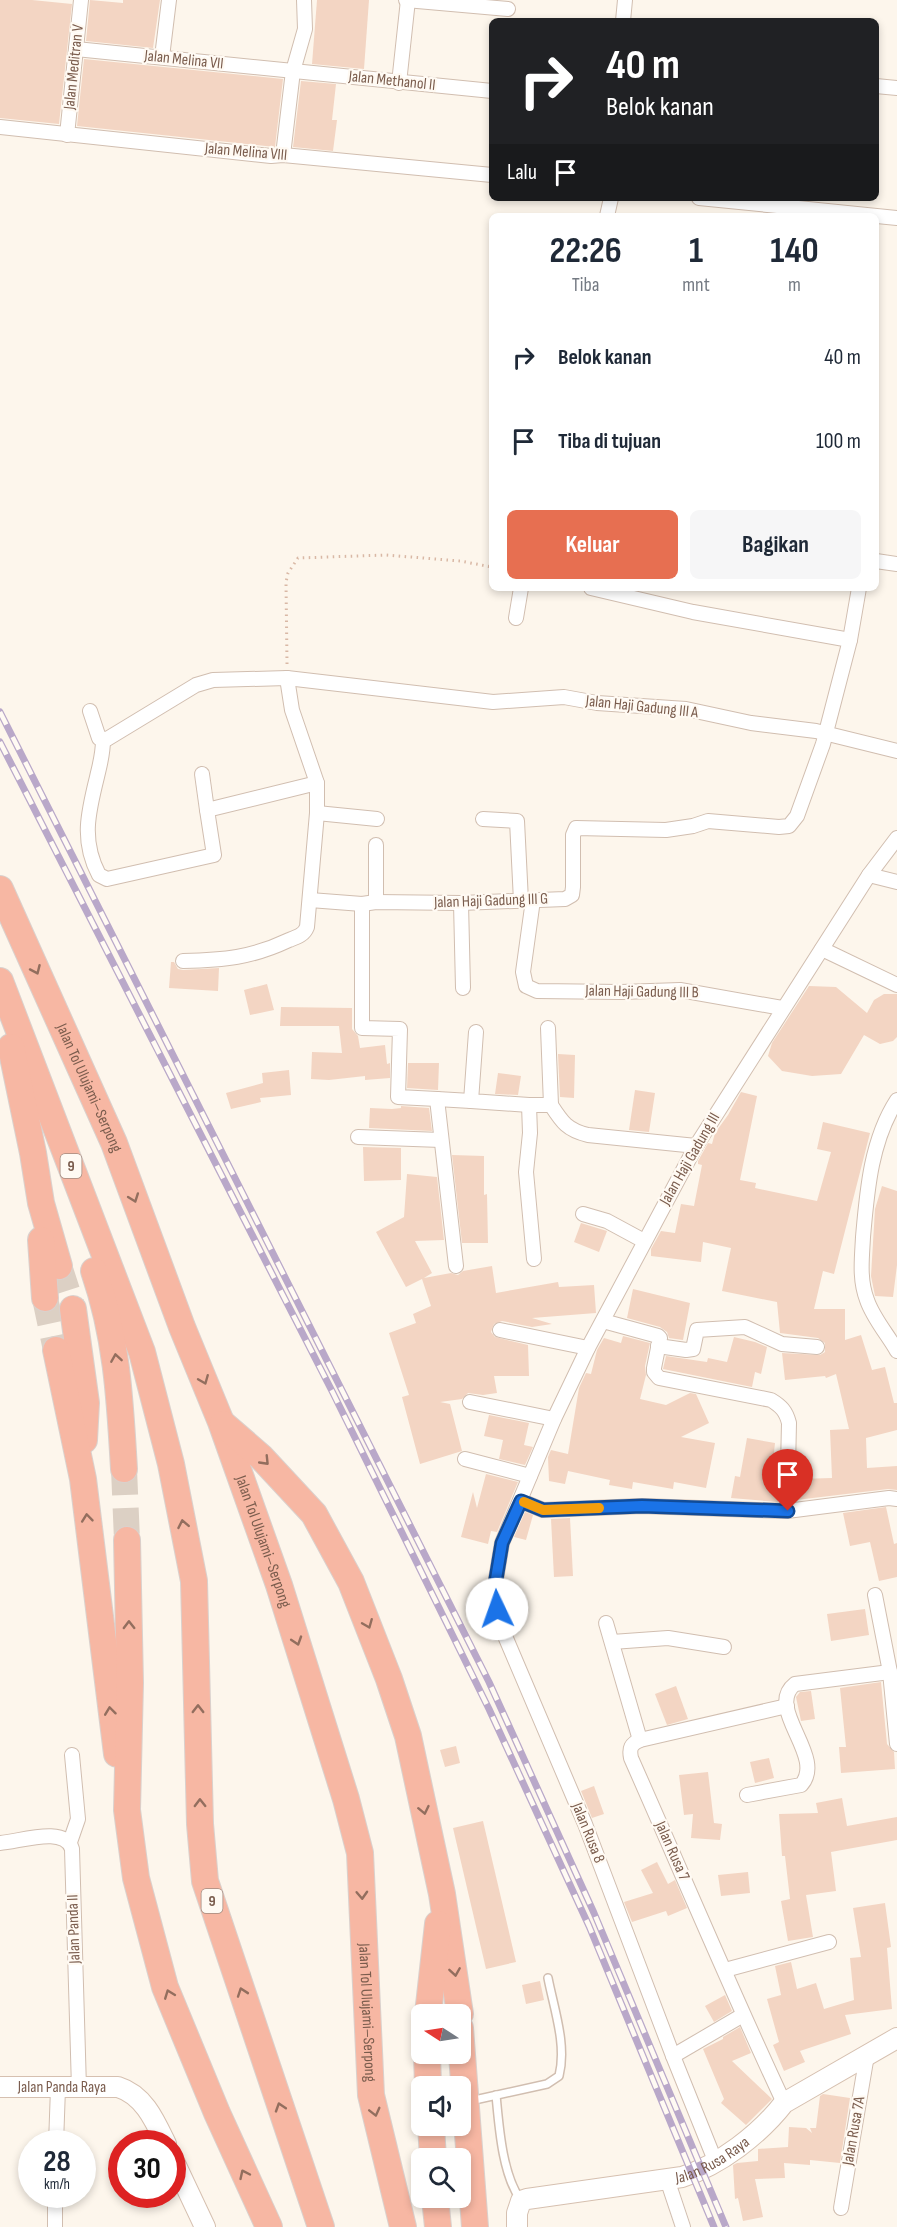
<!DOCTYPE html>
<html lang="id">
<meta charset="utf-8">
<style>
:root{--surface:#fff;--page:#f6f6f7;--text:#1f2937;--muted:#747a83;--accent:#e76f51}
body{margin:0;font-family:"Sofia Sans Condensed",sans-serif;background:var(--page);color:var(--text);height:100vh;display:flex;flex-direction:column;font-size:22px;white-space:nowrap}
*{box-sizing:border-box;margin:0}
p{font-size:20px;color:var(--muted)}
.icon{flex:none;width:33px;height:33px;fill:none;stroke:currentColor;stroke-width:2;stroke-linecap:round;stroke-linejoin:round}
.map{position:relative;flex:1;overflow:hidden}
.sheet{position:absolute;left:489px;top:213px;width:390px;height:378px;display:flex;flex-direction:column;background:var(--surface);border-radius:9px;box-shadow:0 3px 9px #0003}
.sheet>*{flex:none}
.banner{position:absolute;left:489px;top:18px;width:390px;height:183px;border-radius:9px;box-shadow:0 3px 9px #0003;background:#202124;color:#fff;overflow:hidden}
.needle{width:39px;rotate:282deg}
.controls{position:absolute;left:411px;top:2004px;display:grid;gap:12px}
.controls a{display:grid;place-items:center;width:60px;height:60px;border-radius:9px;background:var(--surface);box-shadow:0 3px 9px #0003;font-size:30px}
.speed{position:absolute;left:18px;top:2130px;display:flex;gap:12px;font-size:30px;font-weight:700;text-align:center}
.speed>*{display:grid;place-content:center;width:78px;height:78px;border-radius:50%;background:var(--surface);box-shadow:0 3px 9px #0003;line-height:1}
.speed small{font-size:15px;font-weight:400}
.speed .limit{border:9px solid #d22;background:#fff;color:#111}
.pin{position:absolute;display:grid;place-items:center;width:51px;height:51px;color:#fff;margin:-62px -26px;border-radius:50% 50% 50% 0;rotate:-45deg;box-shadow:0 0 6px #0007}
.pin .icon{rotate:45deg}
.me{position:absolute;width:66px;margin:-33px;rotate:357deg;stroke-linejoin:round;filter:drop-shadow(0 0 4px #0008)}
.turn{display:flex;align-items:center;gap:21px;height:126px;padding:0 18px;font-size:27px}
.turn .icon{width:78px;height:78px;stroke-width:2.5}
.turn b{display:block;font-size:42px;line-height:51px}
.then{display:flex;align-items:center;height:57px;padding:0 18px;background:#0003;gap:12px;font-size:22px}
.eta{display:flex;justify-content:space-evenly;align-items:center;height:102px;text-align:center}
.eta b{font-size:36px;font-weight:700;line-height:42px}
.cta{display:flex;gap:12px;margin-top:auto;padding:12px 18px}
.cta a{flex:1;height:69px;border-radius:9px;background:var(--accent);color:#fff;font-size:24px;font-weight:700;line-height:69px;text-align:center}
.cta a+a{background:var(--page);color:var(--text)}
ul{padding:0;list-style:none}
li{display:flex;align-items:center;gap:18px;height:84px;padding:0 18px}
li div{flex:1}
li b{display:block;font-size:22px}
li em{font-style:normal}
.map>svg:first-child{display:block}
.building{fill:#f3d5c3}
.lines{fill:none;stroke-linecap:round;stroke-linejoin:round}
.highway-tunnel{stroke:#dcd0c4;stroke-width:26;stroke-dasharray:26 13;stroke-linecap:butt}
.lane-casing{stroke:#d1beb0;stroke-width:10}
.street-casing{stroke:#d1beb0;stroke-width:16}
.secondary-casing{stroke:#d6c0b0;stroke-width:22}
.highway-casing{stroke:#dad1cd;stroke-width:28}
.path{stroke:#d9b8a5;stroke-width:3;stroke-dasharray:1.5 4.5;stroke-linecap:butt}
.lane{stroke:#fff;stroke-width:7}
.street{stroke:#fff;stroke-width:14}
.secondary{stroke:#fff;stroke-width:20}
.highway{stroke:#f7b7a3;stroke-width:26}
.rail-casing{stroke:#b9a8c9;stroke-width:7}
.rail{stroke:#fffaf3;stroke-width:4.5;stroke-dasharray:14;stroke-linecap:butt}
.oneway{stroke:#936e5e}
.route-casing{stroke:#114b97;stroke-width:15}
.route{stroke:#1a73e8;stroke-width:10}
.slow{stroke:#f59e0b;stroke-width:10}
.labels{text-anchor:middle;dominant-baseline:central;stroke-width:4.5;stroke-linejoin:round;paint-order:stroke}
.shield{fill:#fffaf3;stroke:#a28b7f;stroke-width:1.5}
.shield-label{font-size:15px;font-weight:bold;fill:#7a5c4d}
.street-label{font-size:16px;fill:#7a5c4d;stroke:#fffaf3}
</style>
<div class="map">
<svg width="897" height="2227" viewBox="0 0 897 2227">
<rect width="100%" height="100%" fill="#fdf6ec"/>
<g class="building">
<polygon points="0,0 32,0 72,4 59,124 0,118"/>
<polygon points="90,0 123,3 123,0 160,0 153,48 86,41"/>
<polygon points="317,0 369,0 364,69 312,64"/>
<polygon points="84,59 283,79 275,147 77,126"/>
<polygon points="301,81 336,84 332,120 337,120 333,151 293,147"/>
<polygon points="171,962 174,962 178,969 183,970 219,968 218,991 169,988"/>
<polygon points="267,984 274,1010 250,1015 244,990"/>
<polygon points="809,986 836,987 867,1013 874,1000 884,994 897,994 897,1037 893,1041 880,1044 864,1035 841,1074 812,1076 782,1071 768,1056 772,1043"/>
<polygon points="281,1007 352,1008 352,1029 358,1036 360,1048 385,1045 387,1064 390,1063 390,1078 365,1080 365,1076 329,1080 311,1079 312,1052 342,1053 339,1026 280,1026"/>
<polygon points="558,1054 575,1055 574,1098 560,1097"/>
<polygon points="408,1063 439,1063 438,1090 407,1088"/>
<polygon points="289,1070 291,1095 260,1098 261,1102 231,1109 226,1093 263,1083 262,1073"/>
<polygon points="498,1073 521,1076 518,1095 495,1094"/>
<polygon points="635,1090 655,1093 649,1132 629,1130"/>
<polygon points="741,1092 757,1096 740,1180 756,1183 755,1188 817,1201 831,1152 817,1149 823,1122 870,1133 834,1274 823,1271 814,1309 845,1309 845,1340 861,1335 872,1370 885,1367 894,1403 897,1403 897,1430 866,1438 867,1468 897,1466 897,1490 888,1489 796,1500 797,1479 832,1478 830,1430 849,1429 836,1374 826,1378 825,1376 785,1380 782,1353 820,1355 825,1352 825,1343 818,1338 780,1333 777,1302 722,1291 731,1248 703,1242 701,1262 651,1256 651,1249 661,1231 675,1233 681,1204 694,1206 702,1165 698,1164 698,1161 708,1143 712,1144 715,1133 728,1115"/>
<polygon points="401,1106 429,1108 432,1131 369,1128 370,1108 392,1109 401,1108"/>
<polygon points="363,1147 401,1148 401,1180 364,1181"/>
<polygon points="452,1155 484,1156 484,1195 487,1194 488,1243 462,1243"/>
<polygon points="407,1174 437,1177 444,1240 415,1241 432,1273 424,1278 451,1273 458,1275 463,1271 492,1266 496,1293 558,1282 559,1287 594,1285 596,1313 532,1318 552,1324 532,1327 502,1321 494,1324 491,1332 495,1337 528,1345 529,1376 494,1376 497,1393 483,1395 468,1393 462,1399 440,1402 450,1404 462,1451 420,1464 402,1397 409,1395 389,1333 416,1323 413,1314 431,1306 422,1279 406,1287 376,1232 404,1217"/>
<polygon points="882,1186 897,1191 897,1265 893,1297 875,1296 871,1276 875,1209"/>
<polygon points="581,1223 607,1231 599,1252 574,1242"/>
<polygon points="633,1289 690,1303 683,1340 669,1338 667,1332 660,1327 627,1318"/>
<polygon points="623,1336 650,1343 645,1366 646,1375 640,1399 666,1405 690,1393 696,1394 709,1423 681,1437 715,1443 706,1488 674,1482 673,1489 633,1482 632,1489 609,1485 610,1480 568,1471 565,1484 549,1481 548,1457 551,1450 568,1454 579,1388 586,1373 591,1374 597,1350 604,1338 621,1343"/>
<polygon points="734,1337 755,1342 767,1347 761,1374 755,1372 752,1387 663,1369 666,1356 707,1362 708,1358 727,1362"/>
<polygon points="489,1415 529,1423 524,1445 533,1447 525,1465 499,1459 503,1440 484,1436"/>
<polygon points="747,1438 775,1443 771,1480 779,1479 778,1502 731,1498 735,1476 740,1477"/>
<polygon points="486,1474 518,1482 497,1532 491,1531 488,1544 461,1537 473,1492 477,1508"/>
<polygon points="886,1507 894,1544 897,1543 897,1577 879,1581 870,1542 850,1546 843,1513"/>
<polygon points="525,1512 533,1515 526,1540 514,1537"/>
<polygon points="570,1518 573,1576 554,1577 551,1519"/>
<polygon points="865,1609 869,1635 831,1641 827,1614"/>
<polygon points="881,1682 887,1744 894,1752 895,1769 841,1773 839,1747 846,1747 840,1688"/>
<polygon points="676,1686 688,1719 667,1725 655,1694"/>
<polygon points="811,1691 815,1719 801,1721 796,1697 800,1692"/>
<polygon points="456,1746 460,1763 445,1767 440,1750"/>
<polygon points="769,1758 774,1778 755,1783 750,1762"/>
<polygon points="708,1772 714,1823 722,1824 720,1840 691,1838 693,1814 684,1815 679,1775"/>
<polygon points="594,1786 604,1814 592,1818 581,1791"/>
<polygon points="842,1798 847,1826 897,1817 897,1840 831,1852 836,1891 806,1895 813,1937 788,1941 781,1901 790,1899 785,1856 782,1856 779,1814 818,1813 816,1803"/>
<polygon points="483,1821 516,1962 486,1969 453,1828"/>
<polygon points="657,1862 668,1884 675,1880 687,1908 668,1916 666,1911 632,1922 624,1902 653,1893 641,1870"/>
<polygon points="748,1872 750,1893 721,1896 718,1875"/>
<polygon points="885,1903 891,1947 887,1948 892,2009 845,2015 851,2034 800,2051 805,2062 784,2071 773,2045 779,2042 767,1999 781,1995 775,1966 791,1962 797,1989 816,1983 824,2009 854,2000 850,1958 861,1957 853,1908"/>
<polygon points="540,1981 544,2000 526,2004 522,1985"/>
<polygon points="725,1995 732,2011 714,2022 705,2006"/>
<polygon points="740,2027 751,2053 732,2061 772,2099 746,2125 721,2103 724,2099 703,2049 723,2039 723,2037"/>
<polygon points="823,2094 850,2098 840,2163 810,2160 810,2165 784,2163 785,2178 755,2179 763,2217 743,2221 738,2198 735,2199 733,2165 737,2163 758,2161 758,2149 788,2147 789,2127 806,2128 812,2133 810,2128 816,2128 820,2096"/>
</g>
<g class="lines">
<g class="highway-tunnel">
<polyline points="59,1266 73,1309"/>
<polyline points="45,1298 56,1350"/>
<polyline points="124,1469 127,1540"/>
</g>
<g class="lane-casing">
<g id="lane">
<path d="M496,2095C499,2126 502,2173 520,2199"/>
<path d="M470,2101L547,2084L559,2076C567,2045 554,2009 548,1978"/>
</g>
</g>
<g class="street-casing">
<g id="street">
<polyline points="406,0 508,9"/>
<polyline points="623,21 625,0"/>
<polyline points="76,49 492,91"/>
<polyline points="162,57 169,0"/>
<polyline points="399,83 408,0"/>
<polyline points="876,86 897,88"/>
<polyline points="0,127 271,156 283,155 492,175"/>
<polyline points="67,135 81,0"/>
<polyline points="283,155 293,71 305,29 304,0"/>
<polyline points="699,198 897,218"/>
<polyline points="607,216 611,198"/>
<polyline points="876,561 897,564"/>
<polyline points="591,588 693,612 850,640"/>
<polyline points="516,618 521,588"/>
<polyline points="90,711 99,738 107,739 196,685 213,680 287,678 493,702 564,697 597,703 686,709 751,723 816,731 897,751"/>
<path d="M103,740C103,754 100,764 97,777C88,813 81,841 99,875L107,879L214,855L207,810L317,783"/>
<polyline points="202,774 207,810"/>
<polyline points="317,813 377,819"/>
<polyline points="483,819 517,821 521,901"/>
<polyline points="869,875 897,882"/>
<polyline points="310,900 362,904 376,902 461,903 565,899 572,895 573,887 573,835 576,828 666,830 693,826 708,821 779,827 789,826 797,816 823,744 850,640 859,588"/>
<polyline points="533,900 523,972 526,986 537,991 621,992 680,990 782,1008"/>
<polyline points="376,902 376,845"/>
<polyline points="461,903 463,988"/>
<polyline points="362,904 362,1028 400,1029 398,1097 437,1099 456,1266"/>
<polyline points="822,949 897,985"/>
<path d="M183,961C224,960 251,958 289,940C297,937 304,935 307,927L317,813V783L292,710L287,678"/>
<polyline points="548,1028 551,1105"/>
<path d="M476,1032L471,1101L529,1105H551C562,1122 567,1130 588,1135L696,1146"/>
<polyline points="437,1099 471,1101"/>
<path d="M897,1100C871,1140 867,1191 863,1237C862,1258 859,1279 867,1300C873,1318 888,1335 897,1351"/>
<polyline points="529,1105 530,1133 526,1172 534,1259"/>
<polyline points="358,1137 441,1140"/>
<polyline points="583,1214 607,1221 644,1241"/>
<path d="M603,1321L658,1336L660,1338L654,1368V1372L659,1378L771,1400C781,1406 786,1411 789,1423L787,1511"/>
<polyline points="500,1330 588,1348"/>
<polyline points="658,1346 686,1350 693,1349 697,1330 745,1327 782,1344 817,1347"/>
<polyline points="470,1402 554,1419"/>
<polyline points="465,1459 530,1476"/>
<polyline points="521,1501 543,1510 642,1506 787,1511 889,1498 897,1499"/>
<polyline points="875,1595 890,1672 897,1744"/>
<polyline points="606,1623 640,1740"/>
<polyline points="612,1642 668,1638 724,1647"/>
<path d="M747,1795L801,1785C827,1757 764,1708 795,1684L890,1672"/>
<polyline points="70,1842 78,1819 72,1755"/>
<path d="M0,1843C19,1842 65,1825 72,1849L79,2088"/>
<polyline points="725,1970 829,1942"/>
<polyline points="673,2056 743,2015"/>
<path d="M784,2103C731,1990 682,1873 631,1758C629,1748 631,1744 640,1740L787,1706"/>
<polyline points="56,2144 58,2088"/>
<polyline points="716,2163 673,2056 585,1824 505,1636 497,1609 496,1579 502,1543 554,1419 588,1348 696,1146 869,875 897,838"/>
<polyline points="667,2179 683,2227"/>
<polyline points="841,2208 867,2055"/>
<polyline points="55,2227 55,2194"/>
</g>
</g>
<g class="secondary-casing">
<g id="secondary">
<path id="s1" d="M0,2087H118C144,2095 155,2121 166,2144"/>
<polyline points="172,2157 205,2227"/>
<path id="s2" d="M517,2227V2213L521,2201L527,2199L682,2177C720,2165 760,2134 784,2103L897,2038"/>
</g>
</g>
<g class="highway-casing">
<g id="highway">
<path id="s3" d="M0,889L114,1143L182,1327L221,1422L279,1585L346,1799L360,1853L371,2095L403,2227"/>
<polyline points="0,981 142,1352 171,1464 194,1581 200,1824 205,1881 321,2227"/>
<polyline points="11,1047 33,1153 41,1203 59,1266"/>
<polyline points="41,1240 45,1298"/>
<path d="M94,1271C117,1338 120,1400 124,1469"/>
<polyline points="73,1309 86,1403 84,1440"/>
<polyline points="56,1350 83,1479 117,1754"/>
<polyline points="223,1424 261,1457 314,1514 351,1582 389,1679 408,1736 442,1894 460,2014"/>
<polyline points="127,1540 130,1683 127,1810 136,1878 165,1987 217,2113 269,2227"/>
<polyline points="428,2014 438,1924"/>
<polyline points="460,2028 475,2227"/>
<polyline points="427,2054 428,2086"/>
<polyline points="431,2126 433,2158"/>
<polyline points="435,2198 438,2227"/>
</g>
</g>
<polyline class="path" points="287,664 286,582 288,573 298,558 386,555 460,561 492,567"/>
<use href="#lane" class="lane"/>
<use href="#street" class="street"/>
<use href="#secondary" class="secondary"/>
<use href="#highway" class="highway"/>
<g class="rail-casing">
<g id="rail">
<polyline points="0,712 489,1682 594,1913 726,2227"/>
<polyline points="0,742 333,1393 489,1709 589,1926 714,2227"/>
</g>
</g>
<use href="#rail" class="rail"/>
</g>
<defs><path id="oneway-chevron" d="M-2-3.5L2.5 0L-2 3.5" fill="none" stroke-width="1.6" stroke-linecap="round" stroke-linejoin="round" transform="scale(1.5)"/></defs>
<g class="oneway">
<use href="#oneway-chevron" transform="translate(36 970) rotate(66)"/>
<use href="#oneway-chevron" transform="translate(134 1198) rotate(70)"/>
<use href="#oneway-chevron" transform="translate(116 1358) rotate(-99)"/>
<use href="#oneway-chevron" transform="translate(204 1380) rotate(68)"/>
<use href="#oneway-chevron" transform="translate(265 1461) rotate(46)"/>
<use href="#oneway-chevron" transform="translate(87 1518) rotate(-96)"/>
<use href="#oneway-chevron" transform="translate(183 1524) rotate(-101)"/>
<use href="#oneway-chevron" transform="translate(368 1624) rotate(68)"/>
<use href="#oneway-chevron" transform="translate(129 1625) rotate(-91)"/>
<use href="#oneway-chevron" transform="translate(297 1641) rotate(72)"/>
<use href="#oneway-chevron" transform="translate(198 1709) rotate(-90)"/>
<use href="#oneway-chevron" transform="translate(110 1711) rotate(-97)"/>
<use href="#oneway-chevron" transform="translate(200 1803) rotate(-91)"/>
<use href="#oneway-chevron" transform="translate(424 1810) rotate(78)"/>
<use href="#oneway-chevron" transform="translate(362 1895) rotate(87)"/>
<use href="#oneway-chevron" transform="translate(455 1972) rotate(81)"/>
<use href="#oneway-chevron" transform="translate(242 1992) rotate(-109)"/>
<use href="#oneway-chevron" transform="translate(169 1994) rotate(-111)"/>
<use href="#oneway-chevron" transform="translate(280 2107) rotate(-108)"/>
<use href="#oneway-chevron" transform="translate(375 2112) rotate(76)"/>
<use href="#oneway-chevron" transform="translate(244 2174) rotate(-115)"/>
</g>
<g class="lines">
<g class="route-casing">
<polyline id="route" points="497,1609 496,1579 502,1543 521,1501 543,1510 642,1506 788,1511"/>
</g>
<use href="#route" class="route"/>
<polyline class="slow" points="524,1502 543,1510 599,1508"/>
</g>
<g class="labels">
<g class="shield">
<rect x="60.5" y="1154" width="21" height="24" rx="4.5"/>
<rect x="201.5" y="1889" width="21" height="24" rx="4.5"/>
</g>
<g class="shield-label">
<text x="71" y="1166">9</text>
<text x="212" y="1901">9</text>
</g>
<g class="street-label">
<text transform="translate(184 60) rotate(6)">Jalan Melina VII</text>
<text transform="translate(74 67) rotate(-84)">Jalan Meditran V</text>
<text transform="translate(392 81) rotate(6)">Jalan Methanol II</text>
<text transform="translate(246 152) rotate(5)">Jalan Melina VIII</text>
<text transform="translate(642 707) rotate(6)">Jalan Haji Gadung III A</text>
<text transform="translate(491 901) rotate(-2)">Jalan Haji Gadung III G</text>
<text transform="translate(642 992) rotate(1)">Jalan Haji Gadung III B</text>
<text stroke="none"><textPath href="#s3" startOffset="218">Jalan Tol Ulujami–Serpong</textPath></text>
<text transform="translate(690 1159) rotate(-60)">Jalan Haji Gadung III</text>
<text stroke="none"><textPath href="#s3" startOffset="704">Jalan Tol Ulujami–Serpong</textPath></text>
<text transform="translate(588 1833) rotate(68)">Jalan Rusa 8</text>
<text transform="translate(672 1851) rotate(66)">Jalan Rusa 7</text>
<text transform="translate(74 1929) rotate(-92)">Jalan Panda II</text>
<text stroke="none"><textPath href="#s3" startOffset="1190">Jalan Tol Ulujami–Serpong</textPath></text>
<text stroke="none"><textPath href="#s1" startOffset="62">Jalan Panda Raya</textPath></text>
<text transform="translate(854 2131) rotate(-80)">Jalan Rusa 7A</text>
<text stroke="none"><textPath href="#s2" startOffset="224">Jalan Rusa Raya</textPath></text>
</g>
</g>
</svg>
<div class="controls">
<a><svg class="needle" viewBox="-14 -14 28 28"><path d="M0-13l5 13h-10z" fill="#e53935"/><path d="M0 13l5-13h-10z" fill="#747a83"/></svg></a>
<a><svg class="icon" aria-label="sound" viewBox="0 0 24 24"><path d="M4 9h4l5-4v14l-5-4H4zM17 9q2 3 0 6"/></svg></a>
<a><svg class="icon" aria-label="search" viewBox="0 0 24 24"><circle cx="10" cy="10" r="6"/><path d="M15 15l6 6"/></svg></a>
</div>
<div class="speed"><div>28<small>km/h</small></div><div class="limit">30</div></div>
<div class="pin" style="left:788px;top:1511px;background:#d93025"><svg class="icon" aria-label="arrive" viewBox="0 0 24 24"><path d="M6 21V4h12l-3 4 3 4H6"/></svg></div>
<svg class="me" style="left:497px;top:1609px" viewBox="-20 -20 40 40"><circle r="19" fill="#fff"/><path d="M0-13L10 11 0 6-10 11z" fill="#1a73e8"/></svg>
<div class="banner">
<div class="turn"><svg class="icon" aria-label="right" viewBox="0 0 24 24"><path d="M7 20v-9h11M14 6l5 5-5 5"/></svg><div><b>40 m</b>Belok kanan</div></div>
<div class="then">Lalu<svg class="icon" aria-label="arrive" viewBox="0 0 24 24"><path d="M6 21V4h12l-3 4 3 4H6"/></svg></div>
</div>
<section class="sheet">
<div class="eta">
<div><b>22:26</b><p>Tiba</p></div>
<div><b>1</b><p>mnt</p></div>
<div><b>140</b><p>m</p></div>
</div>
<ul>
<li><svg class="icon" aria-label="right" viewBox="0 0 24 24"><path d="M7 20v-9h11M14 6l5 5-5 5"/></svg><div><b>Belok kanan</b></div><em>40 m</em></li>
<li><svg class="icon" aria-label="arrive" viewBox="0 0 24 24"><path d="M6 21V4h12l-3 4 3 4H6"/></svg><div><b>Tiba di tujuan</b></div><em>100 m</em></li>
</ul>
<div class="cta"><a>Keluar</a><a>Bagikan</a></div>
</section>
</div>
